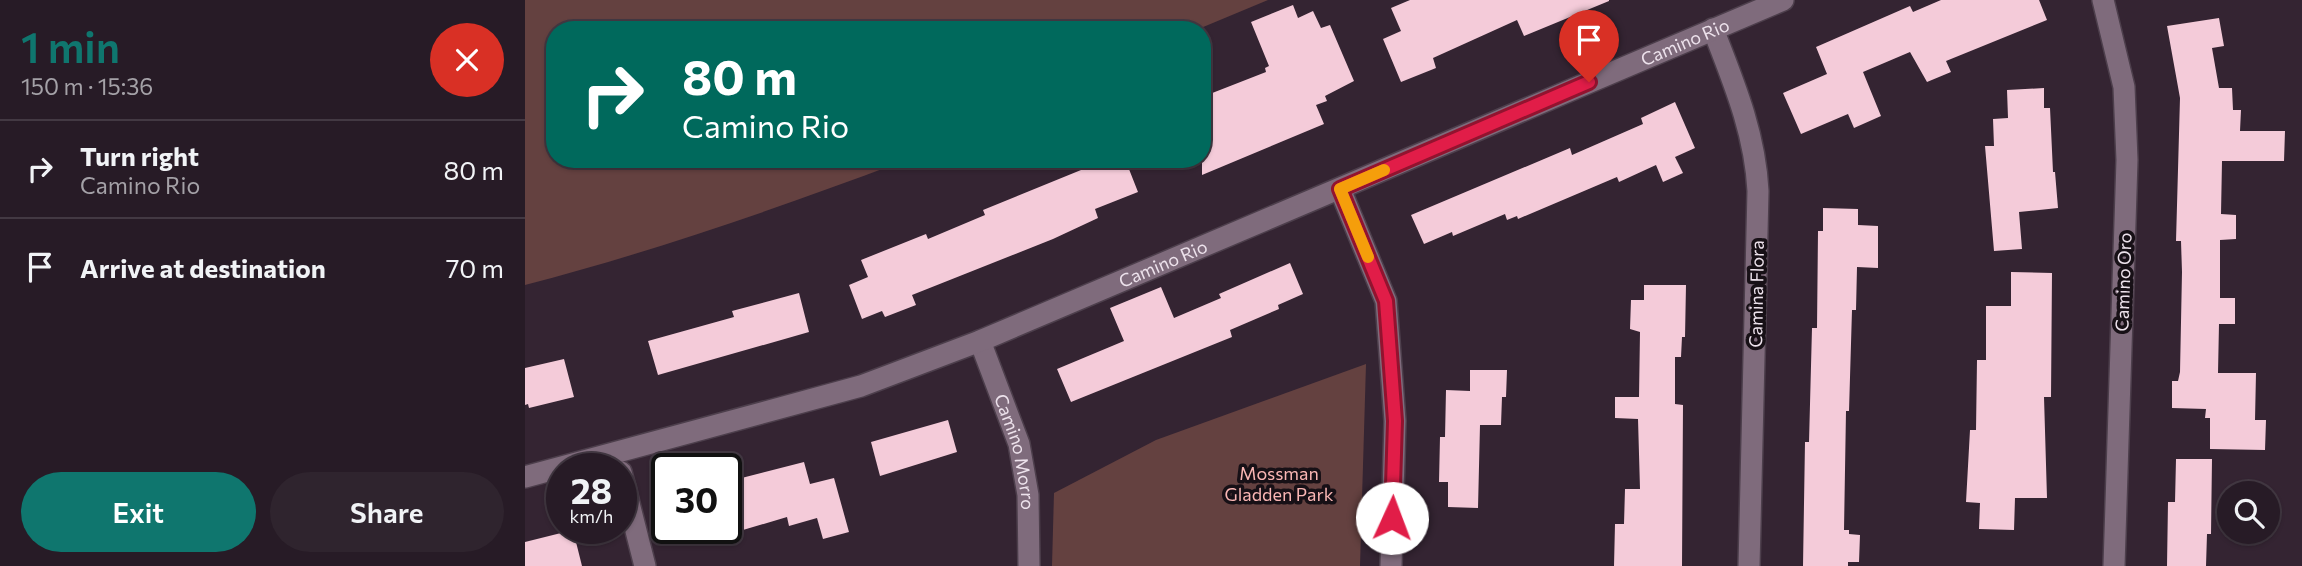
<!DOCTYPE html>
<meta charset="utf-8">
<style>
:root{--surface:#271b26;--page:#2f242e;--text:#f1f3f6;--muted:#a4a1a7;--line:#433943;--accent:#0f766e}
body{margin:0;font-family:Commissioner,sans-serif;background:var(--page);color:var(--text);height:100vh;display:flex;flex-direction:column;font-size:26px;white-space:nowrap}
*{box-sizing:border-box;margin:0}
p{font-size:23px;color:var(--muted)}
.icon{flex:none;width:38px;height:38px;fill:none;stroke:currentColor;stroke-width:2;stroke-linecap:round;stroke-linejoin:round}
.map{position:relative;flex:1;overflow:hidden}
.drawer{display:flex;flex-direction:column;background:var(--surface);width:525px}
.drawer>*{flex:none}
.banner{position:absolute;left:21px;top:21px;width:665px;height:147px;border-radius:28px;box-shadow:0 2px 5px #0004,0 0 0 2px var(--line);background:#00695c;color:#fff;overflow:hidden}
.tools{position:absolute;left:1692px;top:481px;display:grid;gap:14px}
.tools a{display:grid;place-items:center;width:63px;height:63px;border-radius:50%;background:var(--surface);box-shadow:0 2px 5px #0004,0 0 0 2px var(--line);font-size:35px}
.speed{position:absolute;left:21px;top:453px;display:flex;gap:14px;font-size:35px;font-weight:700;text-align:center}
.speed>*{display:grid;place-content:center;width:91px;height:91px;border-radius:50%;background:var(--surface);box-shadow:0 2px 5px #0004,0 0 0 2px var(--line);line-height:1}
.speed small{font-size:18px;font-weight:400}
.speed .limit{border:4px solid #111;border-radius:10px;background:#fff;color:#111}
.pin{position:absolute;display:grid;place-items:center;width:60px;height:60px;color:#fff;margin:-72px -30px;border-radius:50% 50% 50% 0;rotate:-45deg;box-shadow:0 0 7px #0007}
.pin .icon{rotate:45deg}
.me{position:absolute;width:77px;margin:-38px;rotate:2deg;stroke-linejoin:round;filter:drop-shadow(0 0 5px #0008)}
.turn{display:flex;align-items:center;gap:24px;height:147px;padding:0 21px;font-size:32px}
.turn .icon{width:91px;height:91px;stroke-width:2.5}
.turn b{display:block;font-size:49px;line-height:60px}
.round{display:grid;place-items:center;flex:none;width:74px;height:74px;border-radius:37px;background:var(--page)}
.overview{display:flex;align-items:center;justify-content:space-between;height:119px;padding:0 21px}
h1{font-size:42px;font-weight:600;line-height:52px;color:var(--accent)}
.primary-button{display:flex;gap:14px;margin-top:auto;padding:14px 21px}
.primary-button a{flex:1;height:80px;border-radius:42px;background:var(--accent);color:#fff;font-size:28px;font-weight:600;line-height:80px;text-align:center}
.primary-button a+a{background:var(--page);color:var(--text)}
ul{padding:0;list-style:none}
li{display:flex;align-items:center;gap:21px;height:98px;padding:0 21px;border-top:2px solid var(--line)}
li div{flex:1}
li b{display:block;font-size:26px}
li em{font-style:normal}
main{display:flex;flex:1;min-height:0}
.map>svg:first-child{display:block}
.green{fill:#644140}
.building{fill:#f4cbd9}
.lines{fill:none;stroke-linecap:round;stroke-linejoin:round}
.street-casing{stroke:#4d3f4c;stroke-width:24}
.street{stroke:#7f6b7c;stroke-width:21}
.route-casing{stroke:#92132f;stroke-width:18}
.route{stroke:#e11d48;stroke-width:12}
.slow{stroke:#f59e0b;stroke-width:12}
.labels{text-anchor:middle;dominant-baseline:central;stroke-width:7;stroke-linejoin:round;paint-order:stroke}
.street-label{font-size:18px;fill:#ede2ec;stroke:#171016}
.park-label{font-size:18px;fill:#fab6b4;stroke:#171016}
</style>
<main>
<section class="drawer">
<div class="overview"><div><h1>1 min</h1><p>150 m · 15:36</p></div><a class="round" style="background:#d93025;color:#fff"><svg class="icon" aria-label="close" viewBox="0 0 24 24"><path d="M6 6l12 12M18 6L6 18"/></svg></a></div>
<ul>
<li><svg class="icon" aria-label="right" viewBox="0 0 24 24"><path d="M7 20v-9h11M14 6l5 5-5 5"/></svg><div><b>Turn right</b><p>Camino Rio</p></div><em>80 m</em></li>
<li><svg class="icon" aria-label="arrive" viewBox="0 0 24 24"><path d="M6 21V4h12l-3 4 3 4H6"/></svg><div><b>Arrive at destination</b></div><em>70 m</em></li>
</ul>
<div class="primary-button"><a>Exit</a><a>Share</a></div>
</section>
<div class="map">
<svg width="1777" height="566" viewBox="0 0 1777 566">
<rect width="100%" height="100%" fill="#342432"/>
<g class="green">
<path d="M0,0H743L671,30H30V159H371L373,163C251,209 127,252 0,285Z"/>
<polygon points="841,364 835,566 527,566 529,493 631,440"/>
</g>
<g class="building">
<polygon points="885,0 1084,0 1084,1 999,36 992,20 908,58 911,68 876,82 858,39 876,31 866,8"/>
<polygon points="1416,0 1514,0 1522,20 1421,61 1426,72 1402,82 1385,52 1338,72 1356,116 1329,128 1323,114 1276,134 1258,93 1302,74 1291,47 1385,6 1388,12"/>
<polygon points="768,5 773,18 788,11 796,28 805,25 829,81 800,96 802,101 791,105 799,124 677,175 677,97 741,72 740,68 744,66 726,22"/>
<polygon points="1694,18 1699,46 1687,48 1694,88 1707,88 1708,110 1716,110 1715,131 1760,131 1759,161 1697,161 1696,214 1711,215 1711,239 1695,240 1695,298 1710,298 1710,324 1694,324 1693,373 1731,373 1730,420 1741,420 1740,450 1685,449 1685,418 1680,418 1681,409 1647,408 1647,381 1653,381 1655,372 1657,272 1656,241 1651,241 1655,98 1642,26"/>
<polygon points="1519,88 1519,108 1525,108 1528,172 1530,172 1533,208 1494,212 1497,249 1469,251 1460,146 1469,146 1468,119 1483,118 1482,90"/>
<polygon points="1150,102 1170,148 1150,157 1158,173 1138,182 1131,165 1094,182 1092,177 993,219 992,216 982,220 980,214 928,236 927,232 899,244 886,215 1045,148 1047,155 1118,124 1116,118"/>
<polygon points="583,159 600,159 613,192 570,209 573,218 528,239 387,295 391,305 360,317 357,311 337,319 324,285 343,277 336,260 401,234 403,239 460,215 458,210"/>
<polygon points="1298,208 1333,209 1333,225 1353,226 1353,268 1332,267 1331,310 1327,310 1324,411 1321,411 1319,530 1324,530 1324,534 1335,535 1334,562 1323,562 1323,566 1278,566 1280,442 1284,442 1287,328 1292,328 1293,231 1298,231"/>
<polygon points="765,263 778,294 753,305 754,309 705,330 707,337 546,402 532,369 599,341 585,308 636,287 649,318 696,298 694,294"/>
<polygon points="1486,272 1527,273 1526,397 1519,397 1522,498 1490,498 1489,530 1454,529 1455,503 1441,502 1445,430 1451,430 1452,360 1461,360 1461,306 1486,306"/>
<polygon points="1119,285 1161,285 1160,337 1157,337 1156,357 1150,357 1150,404 1158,405 1157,566 1089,566 1090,524 1099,524 1100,489 1115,489 1113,419 1090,418 1090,397 1114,397 1115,332 1105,329 1106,300 1119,300"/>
<polygon points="274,293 284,332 133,375 123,341 209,317 207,311"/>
<polygon points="39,359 49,397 4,408 3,404 0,405 0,368"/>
<polygon points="945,370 982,370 981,397 977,397 976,425 955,425 953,508 923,507 923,482 914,482 915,437 920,437 921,390 945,391"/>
<polygon points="423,420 432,452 355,476 346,442"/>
<polygon points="1651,459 1687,459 1686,534 1682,534 1681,566 1642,566 1643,502 1650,502"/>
<polygon points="279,462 285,484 309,478 324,532 298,539 292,518 264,526 262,517 201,535 201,482"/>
<polygon points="48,530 57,566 0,566 0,542"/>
</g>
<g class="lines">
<g class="street-casing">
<g id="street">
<polyline points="1578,0 1599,87 1602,160 1589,566"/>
<path d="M1188,29C1209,83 1230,133 1233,191L1224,566"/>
<polyline points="815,189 861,301 870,421 866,566"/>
<path id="s1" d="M455,341L494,444L503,495L504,566"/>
<polyline points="96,472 120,566"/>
<path id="s2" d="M0,477L336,386L455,341L1258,0"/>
</g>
</g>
<use href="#street" class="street"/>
</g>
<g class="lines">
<g class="route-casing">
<polyline id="route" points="867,518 870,421 861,301 815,189 1064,82"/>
</g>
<use href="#route" class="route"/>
<polyline class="slow" points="843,257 815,189 859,170"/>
</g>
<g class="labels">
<g class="street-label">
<text stroke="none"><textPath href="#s2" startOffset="1241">Camino Rio</textPath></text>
<text stroke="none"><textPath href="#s2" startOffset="674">Camino Rio</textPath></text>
<text transform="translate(1598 282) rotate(-88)">Camino Oro</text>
<text transform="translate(1231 294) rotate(-89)">Camina Flora</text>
<text stroke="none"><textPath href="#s1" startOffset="117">Camino Morro</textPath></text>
</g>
<g class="park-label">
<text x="754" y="473">Mossman<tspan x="754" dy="21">Gladden Park</tspan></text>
</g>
</g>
</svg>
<div class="tools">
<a><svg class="icon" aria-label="search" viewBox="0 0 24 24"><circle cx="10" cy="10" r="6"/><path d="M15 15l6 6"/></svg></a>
</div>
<div class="speed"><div>28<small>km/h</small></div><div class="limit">30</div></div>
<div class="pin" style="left:1064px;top:82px;background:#d93025"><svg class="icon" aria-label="arrive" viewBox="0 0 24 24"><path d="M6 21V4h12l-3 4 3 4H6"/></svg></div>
<svg class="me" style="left:867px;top:518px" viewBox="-20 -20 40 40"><circle r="19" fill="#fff"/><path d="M0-13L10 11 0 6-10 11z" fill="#e11d48"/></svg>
<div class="banner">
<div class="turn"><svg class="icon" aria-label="right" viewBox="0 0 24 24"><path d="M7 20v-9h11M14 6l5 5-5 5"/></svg><div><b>80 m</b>Camino Rio</div></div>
</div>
</div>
</main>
